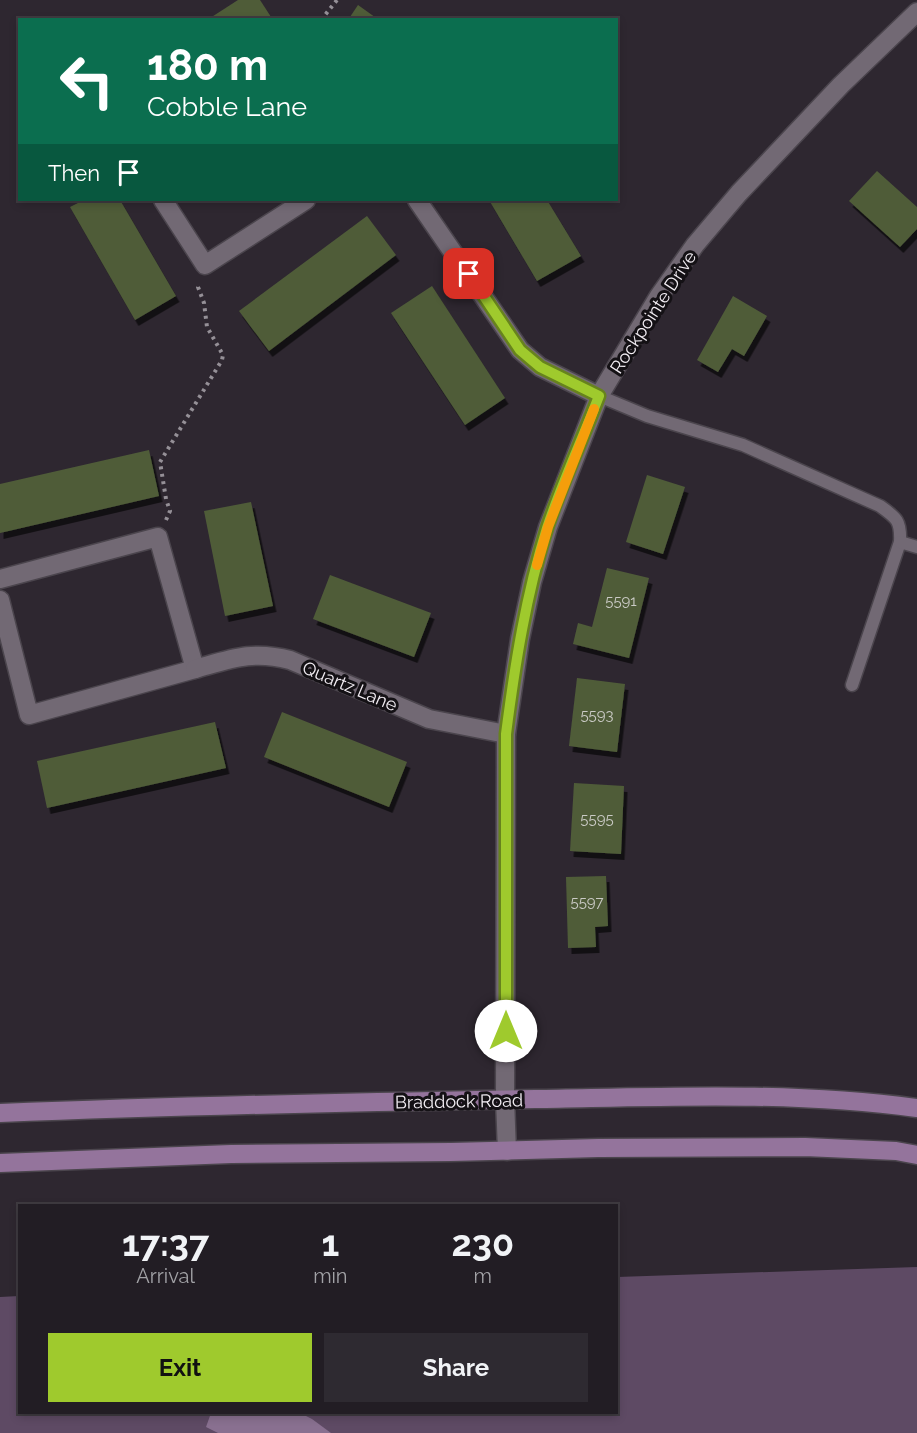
<!DOCTYPE html>
<style>
:root{--surface:#221d24;--page:#2e2a31;--text:#f1f3f6;--muted:#a2a2a6;--line:#3f3b41;--accent:#9fca2d}
body{margin:0;font-family:Raleway,sans-serif;background:var(--page);color:var(--text);height:100vh;display:flex;flex-direction:column;font-size:22px;white-space:nowrap}
*{box-sizing:border-box;margin:0}
p{font-size:20px;color:var(--muted)}
.icon{flex:none;width:33px;height:33px;fill:none;stroke:currentColor;stroke-width:2;stroke-linecap:round;stroke-linejoin:round}
.map{position:relative;flex:1;overflow:hidden}
.details{position:absolute;left:18px;top:1204px;width:600px;height:210px;display:flex;flex-direction:column;background:var(--surface);border-radius:0px;box-shadow:0 3px 9px #0003,0 0 0 2px var(--line)}
.details>*{flex:none}
.hud{position:absolute;left:18px;top:18px;width:600px;height:183px;border-radius:0px;box-shadow:0 3px 9px #0003,0 0 0 2px var(--line);background:#0b6e4f;color:#fff;overflow:hidden}
.pin{position:absolute;display:grid;place-items:center;width:51px;height:51px;color:#fff;margin:-26px;border-radius:12px;box-shadow:0 3px 9px #0006}
.me{position:absolute;width:66px;margin:-33px;rotate:0deg;stroke-linejoin:round;filter:drop-shadow(0 0 4px #0008)}
.turn{display:flex;align-items:center;gap:21px;height:126px;padding:0 30px;font-size:27px}
.turn .icon{width:78px;height:78px;stroke-width:2.5}
.turn b{display:block;font-size:42px;line-height:51px}
.then{display:flex;align-items:center;height:57px;padding:0 30px;background:#0003;gap:12px;font-size:22px}
.eta{display:flex;justify-content:space-evenly;align-items:center;height:102px;text-align:center}
.eta b{font-size:36px;font-weight:700;line-height:42px}
.button{display:flex;gap:12px;margin-top:auto;padding:12px 30px}
.button a{flex:1;height:69px;border-radius:0px;background:var(--accent);color:#111;font-size:24px;font-weight:700;line-height:69px;text-align:center}
.button a+a{background:var(--page);color:var(--text)}
.map>svg:first-child{display:block}
.green{fill:#5e4a64}
.water{fill:#897090}
.building{fill:#4f5c39;filter:url(#shadow)}
.lines{fill:none;stroke-linecap:round;stroke-linejoin:round}
.lane-casing{stroke:#4b454d;stroke-width:15}
.street-casing{stroke:#4b454d;stroke-width:21}
.secondary-casing{stroke:#4b454d;stroke-width:21}
.path{stroke:#959097;stroke-width:4;stroke-dasharray:3 4.5;stroke-linecap:butt}
.lane{stroke:#726974;stroke-width:12}
.street{stroke:#726974;stroke-width:18}
.secondary{stroke:#94749c;stroke-width:18}
.route-casing{stroke:#67831d;stroke-width:15}
.route{stroke:#9fca2d;stroke-width:10}
.slow{stroke:#f59e0b;stroke-width:10}
.labels{text-anchor:middle;dominant-baseline:central;stroke-width:6;stroke-linejoin:round;paint-order:stroke}
.number-label{font-size:15px;fill:#cacac5}
.street-label{font-size:18px;fill:#f3eef4;stroke:#141115}
</style>
<div class="map">
<svg width="917" height="1433" viewBox="0 0 917 1433">
<defs>
<filter id="shadow"><feDropShadow dx="3.5" dy="6" stdDeviation="0" flood-color="#0009"/></filter>
</defs>
<rect width="100%" height="100%" fill="#2e2730"/>
<polygon class="green" points="917,1267 917,1433 0,1433 0,1297 19,1296 20,1413 616,1413 617,1277"/>
<polygon class="water" points="211,1413 300,1413 312,1419 331,1433 218,1433 206,1427"/>
<g class="building">
<polygon points="238,0 260,0 273,20 207,20"/>
<polygon points="358,5 379,20 348,20"/>
<polygon points="877,171 917,207 917,229 900,247 849,201"/>
<polygon points="84,200 120,200 176,296 135,320 70,207"/>
<polygon points="489,200 547,200 581,256 537,281"/>
<polygon points="367,216 396,255 269,351 239,311"/>
<polygon points="432,286 505,398 465,425 391,313"/>
<polygon points="733,296 767,316 744,356 732,349 718,372 697,360"/>
<polygon points="149,450 159,496 0,533 0,484"/>
<polygon points="647,475 685,487 663,554 626,542"/>
<polygon points="251,502 273,606 225,616 204,511"/>
<polygon points="607,568 649,578 629,658 573,644 578,623 592,627"/>
<polygon points="330,575 431,613 414,657 313,619"/>
<polygon points="577,678 625,684 617,752 569,746"/>
<polygon points="282,712 407,762 389,807 264,757"/>
<polygon points="215,722 226,768 47,808 37,761"/>
<polygon points="574,783 624,786 621,854 570,851"/>
<polygon points="606,876 608,926 595,927 596,947 568,948 566,877"/>
</g>
<g class="lines">
<g class="lane-casing">
<g id="lane">
<path d="M599,396L647,416L743,445L880,506C897,518 901,521 900,542L852,685"/>
<polyline points="900,542 917,547"/>
</g>
</g>
<g class="street-casing">
<g id="street">
<polyline points="163,200 205,265 306,200"/>
<polyline points="417,200 520,350 540,367 599,396"/>
<polyline points="0,579 158,537 195,669 29,715 0,600"/>
<path d="M195,669C231,659 252,650 290,660L429,719L506,734"/>
<polyline points="507,1151 505,1100 506,734 520,639 532,582 548,527 599,396 659,296 695,245 739,193 841,85 917,12"/>
</g>
</g>
<g class="secondary-casing">
<g id="secondary">
<path d="M0,1113C178,1106 356,1102 535,1099C662,1097 790,1091 917,1108"/>
<polyline points="0,1163 231,1154 451,1152 598,1148 805,1147 896,1151 917,1155"/>
</g>
</g>
<g class="path">
<polyline points="321,20 337,0"/>
<polyline points="166,520 170,511 166,499 160,462 222,360 223,355 207,327 204,303 198,287 199,283"/>
</g>
<use href="#lane" class="lane"/>
<use href="#street" class="street"/>
<use href="#secondary" class="secondary"/>
</g>
<g class="lines">
<g class="route-casing">
<path id="route" d="M469,274L520,350L540,367L599,396C582,440 562,483 547,528C526,595 515,664 506,734V1031"/>
</g>
<use href="#route" class="route"/>
<polyline class="slow" points="537,565 548,527 594,409"/>
</g>
<g class="labels">
<g class="number-label">
<text x="621" y="601">5591</text>
<text x="597" y="715">5593</text>
<text x="597" y="819">5595</text>
<text x="587" y="902">5597</text>
</g>
<g class="street-label">
<text transform="translate(653 312) rotate(-57)">Rockpointe Drive</text>
<text transform="translate(350 686) rotate(23)">Quartz Lane</text>
<text transform="translate(459 1101) rotate(-1)">Braddock Road</text>
</g>
</g>
</svg>
<div class="pin" style="left:469px;top:274px;background:#d93025"><svg class="icon" aria-label="arrive" viewBox="0 0 24 24"><path d="M6 21V4h12l-3 4 3 4H6"/></svg></div>
<svg class="me" style="left:506px;top:1031px" viewBox="-20 -20 40 40"><circle r="19" fill="#fff"/><path d="M0-13L10 11 0 6-10 11z" fill="#9fca2d"/></svg>
<div class="hud">
<div class="turn"><svg class="icon" aria-label="left" viewBox="0 0 24 24"><path d="M17 20v-9H6M10 6l-5 5 5 5"/></svg><div><b>180 m</b>Cobble Lane</div></div>
<div class="then">Then<svg class="icon" aria-label="arrive" viewBox="0 0 24 24"><path d="M6 21V4h12l-3 4 3 4H6"/></svg></div>
</div>
<section class="details">
<div class="eta">
<div><b>17:37</b><p>Arrival</p></div>
<div><b>1</b><p>min</p></div>
<div><b>230</b><p>m</p></div>
</div>
<div class="button"><a>Exit</a><a>Share</a></div>
</section>
</div>
